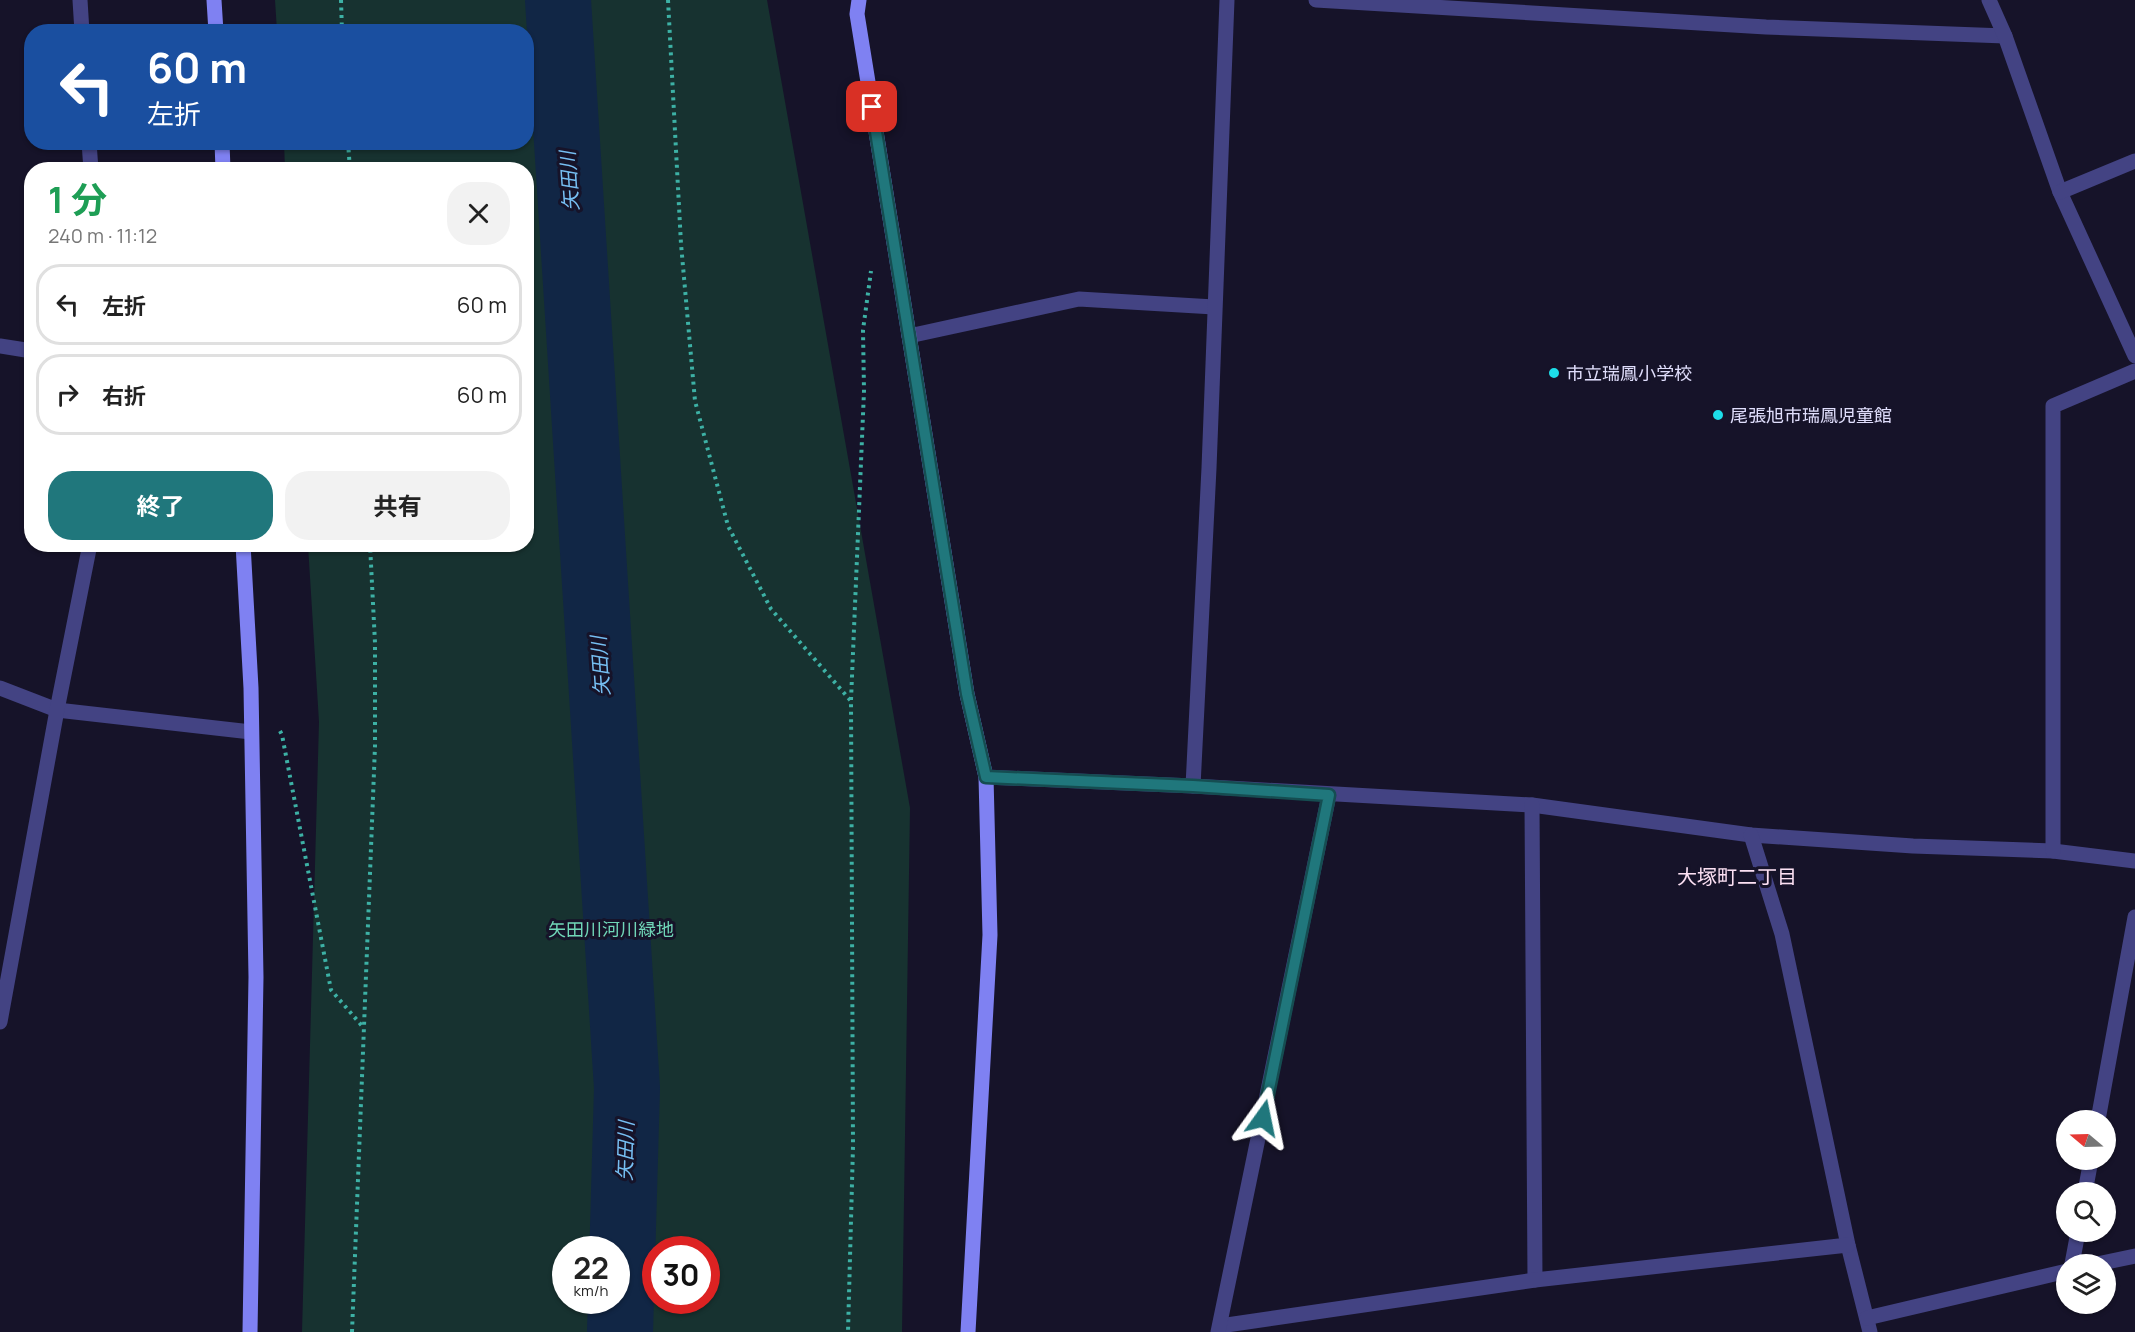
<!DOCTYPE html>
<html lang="ja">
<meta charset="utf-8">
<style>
:root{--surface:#fff;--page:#f2f2f2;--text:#222;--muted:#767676;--line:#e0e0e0;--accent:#20777c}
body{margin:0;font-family:Manrope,"Noto Sans JP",sans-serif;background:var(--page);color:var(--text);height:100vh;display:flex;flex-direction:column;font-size:22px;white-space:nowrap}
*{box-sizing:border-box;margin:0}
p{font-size:20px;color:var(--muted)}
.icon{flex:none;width:33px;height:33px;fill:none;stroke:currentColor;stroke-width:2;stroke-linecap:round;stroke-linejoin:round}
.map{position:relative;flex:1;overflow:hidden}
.details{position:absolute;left:24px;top:162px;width:510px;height:390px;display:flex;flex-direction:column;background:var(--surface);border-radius:24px;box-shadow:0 2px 4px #0004}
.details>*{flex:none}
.hud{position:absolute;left:24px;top:24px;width:510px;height:126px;border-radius:24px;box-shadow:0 2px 4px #0004;background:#1a4fa0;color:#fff;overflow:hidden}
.needle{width:39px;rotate:289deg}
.tools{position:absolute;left:2056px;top:1110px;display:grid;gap:12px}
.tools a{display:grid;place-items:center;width:60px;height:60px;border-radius:50%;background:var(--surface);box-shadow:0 2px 4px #0004;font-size:30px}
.speed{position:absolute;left:552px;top:1236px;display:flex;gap:12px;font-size:30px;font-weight:700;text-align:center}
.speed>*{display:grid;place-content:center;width:78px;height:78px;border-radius:50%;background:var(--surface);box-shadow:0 2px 4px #0004;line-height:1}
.speed small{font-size:15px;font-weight:400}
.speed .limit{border:9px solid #d22;background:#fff;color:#111}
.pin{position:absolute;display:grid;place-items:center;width:51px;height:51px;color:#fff;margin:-26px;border-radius:12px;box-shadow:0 3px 9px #0006}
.me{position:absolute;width:66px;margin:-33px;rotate:12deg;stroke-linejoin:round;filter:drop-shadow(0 0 4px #0008)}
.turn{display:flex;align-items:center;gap:21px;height:126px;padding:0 24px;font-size:27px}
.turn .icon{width:78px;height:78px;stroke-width:2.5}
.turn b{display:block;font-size:42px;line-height:51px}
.round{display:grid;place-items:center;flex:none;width:63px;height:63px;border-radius:24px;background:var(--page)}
.overview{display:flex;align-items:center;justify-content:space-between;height:102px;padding:0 24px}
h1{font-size:36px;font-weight:700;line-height:45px;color:#1e9e55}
.button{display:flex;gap:12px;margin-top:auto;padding:12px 24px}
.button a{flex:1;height:69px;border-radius:24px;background:var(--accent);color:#fff;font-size:24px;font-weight:700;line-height:69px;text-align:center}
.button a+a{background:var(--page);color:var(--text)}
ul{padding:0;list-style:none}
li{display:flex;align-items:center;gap:18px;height:81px;margin:0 12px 9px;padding:0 12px;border:3px solid var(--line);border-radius:24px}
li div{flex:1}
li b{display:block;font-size:22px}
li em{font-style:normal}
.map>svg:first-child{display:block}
.green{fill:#173230;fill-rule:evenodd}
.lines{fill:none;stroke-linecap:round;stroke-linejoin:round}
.river{stroke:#112645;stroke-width:66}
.path{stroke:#3db1a5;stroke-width:4;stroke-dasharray:3 4.5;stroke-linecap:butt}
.street{stroke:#434383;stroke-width:15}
.secondary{stroke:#7f81f2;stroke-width:15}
.route-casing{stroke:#154d51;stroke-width:15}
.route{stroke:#20777c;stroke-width:10}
.poi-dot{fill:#1ddee9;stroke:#161329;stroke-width:2}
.labels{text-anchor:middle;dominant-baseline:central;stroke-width:6;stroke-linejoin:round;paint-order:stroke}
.poi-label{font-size:18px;fill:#e0defc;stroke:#161329;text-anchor:start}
.park-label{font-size:18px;fill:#70d6b8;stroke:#161329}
.water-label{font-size:20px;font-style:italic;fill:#76bef2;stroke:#161329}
.neighbourhood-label{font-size:20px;fill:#fce0f3;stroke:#161329}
</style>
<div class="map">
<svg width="2135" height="1332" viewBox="0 0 2135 1332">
<rect width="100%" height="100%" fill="#161329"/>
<path class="green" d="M275,0H767L910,808L902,1332H302L319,722L308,545L526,544V170L285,169L284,143L526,142V32L277,31ZM566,1250H616V1300H566ZM656,1250H706V1300H656Z"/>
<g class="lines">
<polyline class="river" points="558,0 627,1088 620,1332"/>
<g class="path">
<polyline points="341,0 342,32"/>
<polyline points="668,0 681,244 695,401 728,526 771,609 851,701 853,1146 848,1332"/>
<polyline points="348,142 350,170"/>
<polyline points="851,700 864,391 863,330 871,271"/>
<polyline points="280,731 282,735 331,990 363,1027"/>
<polyline points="352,1332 375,746 375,643 370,544"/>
</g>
<g class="street">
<polyline points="80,0 82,32"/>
<polyline points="1316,0 1766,27 2005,36"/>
<polyline points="1989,0 2005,36 2060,192 2135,356"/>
<polyline points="89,142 91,170"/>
<polyline points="2060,192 2135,161"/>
<polyline points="909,336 1079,299 1214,307"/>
<polyline points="0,346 32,351"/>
<polyline points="0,688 57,710 251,732"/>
<polyline points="986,777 1193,786 1532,805 1751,835 1913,846 2053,851 2135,861"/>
<polyline points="1193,786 1209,468 1227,0"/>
<polyline points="1532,805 1535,1280"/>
<polyline points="1751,835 1782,934 1848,1245 1870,1332"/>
<polyline points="2053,851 2053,406 2135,371"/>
<polyline points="0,1022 57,710 90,544"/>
<polyline points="2098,1120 2135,917"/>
<polyline points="2085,1192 2091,1160"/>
<polyline points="2072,1264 2078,1232"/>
<polyline points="2097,1264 2135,1256"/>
<polyline points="1867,1318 2067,1271"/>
<polyline points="1220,1326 1535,1280 1848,1245"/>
<polyline points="1218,1332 1329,795"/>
</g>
<g class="secondary">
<polyline points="214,0 216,32"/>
<polyline points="859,0 857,14 967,694 986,777 990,935 968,1332"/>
<polyline points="222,142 223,170"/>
<polyline points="243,544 251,688 256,977 250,1332"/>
</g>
</g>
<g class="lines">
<g class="route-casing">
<polyline id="route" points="872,107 967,694 986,777 1193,786 1329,795 1263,1118"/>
</g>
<use href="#route" class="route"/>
</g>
<g class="poi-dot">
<circle cx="1554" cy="373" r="6"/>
<circle cx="1718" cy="415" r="6"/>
</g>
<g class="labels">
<g class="poi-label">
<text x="1566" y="373">市立瑞鳳小学校</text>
<text x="1730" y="415">尾張旭市瑞鳳児童館</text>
</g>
<g class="park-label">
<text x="611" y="929">矢田川河川緑地</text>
</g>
<g class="water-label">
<text transform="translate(569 181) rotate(-94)">矢田川</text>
<text transform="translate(600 666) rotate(-94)">矢田川</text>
<text transform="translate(625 1151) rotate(-88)">矢田川</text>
</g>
<g class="neighbourhood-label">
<text x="1737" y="876">大塚町二丁目</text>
</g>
</g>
</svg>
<div class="tools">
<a><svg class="needle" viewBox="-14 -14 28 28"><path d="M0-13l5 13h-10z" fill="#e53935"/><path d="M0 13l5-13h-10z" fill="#767676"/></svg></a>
<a><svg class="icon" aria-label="search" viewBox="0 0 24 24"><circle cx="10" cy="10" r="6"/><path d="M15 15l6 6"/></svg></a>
<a><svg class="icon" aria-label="layers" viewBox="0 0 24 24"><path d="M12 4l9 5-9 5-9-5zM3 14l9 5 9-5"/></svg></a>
</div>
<div class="speed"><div>22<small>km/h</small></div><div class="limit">30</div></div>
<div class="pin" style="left:872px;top:107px;background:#d93025"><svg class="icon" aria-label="arrive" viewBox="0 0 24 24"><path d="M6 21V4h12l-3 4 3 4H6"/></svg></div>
<svg class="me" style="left:1263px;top:1118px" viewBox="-20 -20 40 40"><path d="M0-17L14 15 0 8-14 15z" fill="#20777c" stroke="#fff" stroke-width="4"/></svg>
<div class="hud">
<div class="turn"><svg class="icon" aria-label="left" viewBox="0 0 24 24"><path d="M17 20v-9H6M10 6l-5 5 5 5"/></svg><div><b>60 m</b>左折</div></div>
</div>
<section class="details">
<div class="overview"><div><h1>1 分</h1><p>240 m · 11:12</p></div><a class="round"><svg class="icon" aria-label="close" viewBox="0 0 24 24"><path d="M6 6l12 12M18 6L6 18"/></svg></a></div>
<ul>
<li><svg class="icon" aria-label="left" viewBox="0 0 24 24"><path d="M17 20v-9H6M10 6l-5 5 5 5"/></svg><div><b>左折</b></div><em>60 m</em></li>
<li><svg class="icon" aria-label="right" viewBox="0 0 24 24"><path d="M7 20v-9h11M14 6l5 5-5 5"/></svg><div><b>右折</b></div><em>60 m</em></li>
</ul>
<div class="button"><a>終了</a><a>共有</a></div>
</section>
</div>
